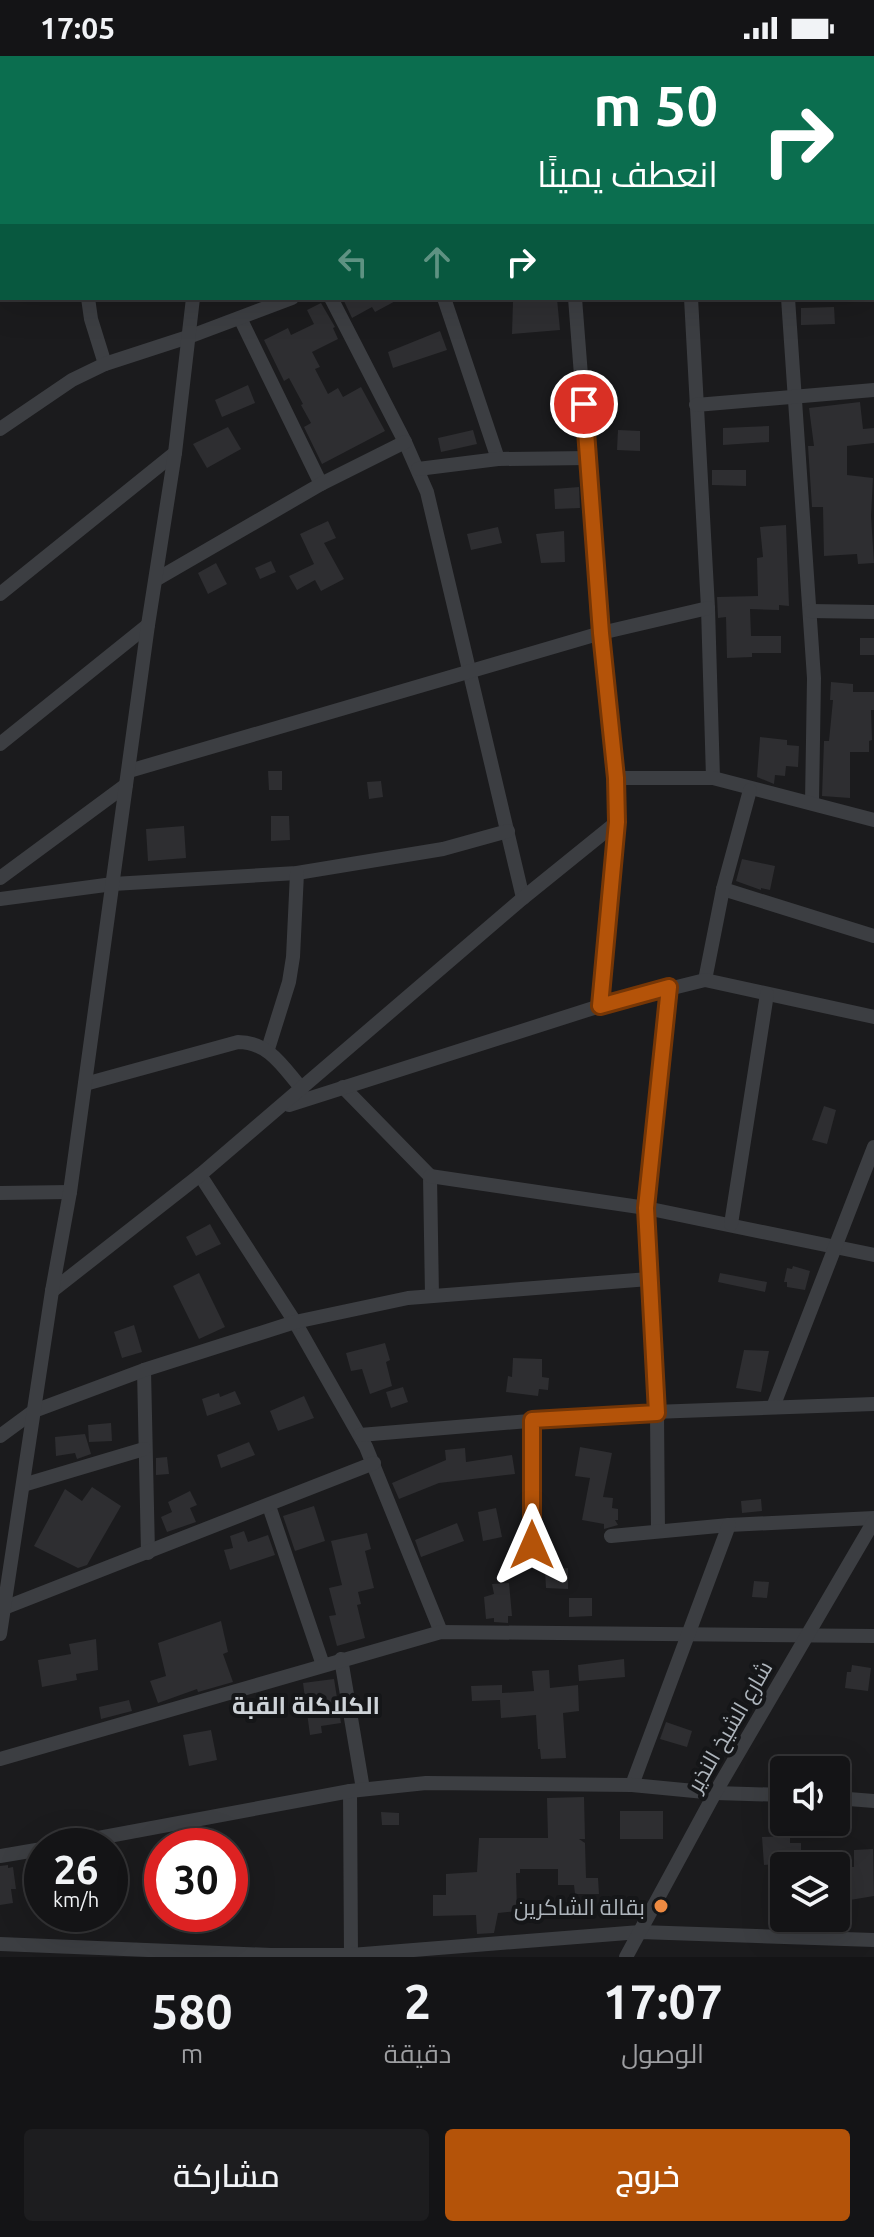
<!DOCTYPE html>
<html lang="ar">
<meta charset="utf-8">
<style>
:root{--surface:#141416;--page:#1d1d1f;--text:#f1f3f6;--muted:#9d9ea1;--line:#333335;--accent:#b45309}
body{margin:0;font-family:Ubuntu,Cairo,sans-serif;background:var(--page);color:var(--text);direction:rtl;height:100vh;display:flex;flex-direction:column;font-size:30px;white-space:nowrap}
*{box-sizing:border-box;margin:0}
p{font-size:26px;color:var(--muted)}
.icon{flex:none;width:44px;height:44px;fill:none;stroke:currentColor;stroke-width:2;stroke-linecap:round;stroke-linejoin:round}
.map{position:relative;height:1901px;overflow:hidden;direction:ltr}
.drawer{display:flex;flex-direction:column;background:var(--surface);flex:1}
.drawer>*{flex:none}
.hud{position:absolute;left:0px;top:0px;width:874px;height:244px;box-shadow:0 8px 32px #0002,0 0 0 2px var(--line);direction:rtl;background:#0b6e4f;color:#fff;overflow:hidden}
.fabs{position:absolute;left:770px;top:1700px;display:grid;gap:16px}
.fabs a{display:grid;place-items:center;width:80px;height:80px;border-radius:8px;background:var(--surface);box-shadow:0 8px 32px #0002,0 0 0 2px var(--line);font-size:40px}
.speed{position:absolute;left:24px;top:1772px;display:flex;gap:16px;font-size:40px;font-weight:700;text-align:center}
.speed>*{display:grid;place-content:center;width:104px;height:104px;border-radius:50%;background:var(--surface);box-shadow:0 8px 32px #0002,0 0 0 2px var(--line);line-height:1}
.speed small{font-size:20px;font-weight:400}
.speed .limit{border:12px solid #d22;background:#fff;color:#111}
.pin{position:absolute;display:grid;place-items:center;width:68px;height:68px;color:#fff;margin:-34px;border:4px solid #fff;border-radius:50%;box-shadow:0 2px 8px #0007}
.me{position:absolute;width:88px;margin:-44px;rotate:0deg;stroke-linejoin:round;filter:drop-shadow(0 0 6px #0008)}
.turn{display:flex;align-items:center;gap:28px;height:168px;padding:0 24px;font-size:36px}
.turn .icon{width:104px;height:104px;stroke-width:2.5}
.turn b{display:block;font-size:56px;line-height:68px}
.lanes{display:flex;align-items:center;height:76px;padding:0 24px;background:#0003;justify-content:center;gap:40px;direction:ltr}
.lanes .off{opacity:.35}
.eta{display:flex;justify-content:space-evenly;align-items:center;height:136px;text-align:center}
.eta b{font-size:48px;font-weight:600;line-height:56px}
.button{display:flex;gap:16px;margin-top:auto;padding:16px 24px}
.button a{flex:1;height:92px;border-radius:8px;background:var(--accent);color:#fff;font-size:32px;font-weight:600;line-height:92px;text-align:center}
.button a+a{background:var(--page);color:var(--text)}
.status{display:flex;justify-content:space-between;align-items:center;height:56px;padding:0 40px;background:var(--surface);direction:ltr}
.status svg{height:22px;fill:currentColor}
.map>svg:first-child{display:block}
.building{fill:#2e2e31}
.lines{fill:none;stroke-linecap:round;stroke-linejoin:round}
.street{stroke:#3c3e42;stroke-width:14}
.route-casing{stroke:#753606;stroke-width:20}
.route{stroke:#b45309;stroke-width:14}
.poi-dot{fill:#ee8a41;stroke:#151618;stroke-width:3}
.labels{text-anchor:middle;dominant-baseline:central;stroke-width:8;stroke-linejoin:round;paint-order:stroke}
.street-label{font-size:22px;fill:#aeb5bc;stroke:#151618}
.poi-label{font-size:22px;fill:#aeb5bc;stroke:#151618;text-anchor:end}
.neighbourhood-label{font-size:24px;font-weight:bold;fill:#ced3d8;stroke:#151618}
</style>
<div class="status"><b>17:05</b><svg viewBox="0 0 49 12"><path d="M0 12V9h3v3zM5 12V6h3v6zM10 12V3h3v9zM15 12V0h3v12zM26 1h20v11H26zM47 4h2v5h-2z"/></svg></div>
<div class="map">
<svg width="874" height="1901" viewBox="0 0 874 1901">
<rect width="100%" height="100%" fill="#1b1b1d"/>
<g class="building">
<polygon points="350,242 401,242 375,256 372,251 352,262 344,245"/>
<polygon points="545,243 557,243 560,274 512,278 513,245"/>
<polygon points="321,247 335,271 333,272 338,283 312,296 320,311 315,313 328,338 338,332 343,341 361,331 385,375 322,408 304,371 311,367 301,349 303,348 289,322 284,325 264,284 288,272 291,279 314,268 307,254"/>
<polygon points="834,251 835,268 801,269 801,252"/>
<polygon points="440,275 447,294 393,312 388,296"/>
<polygon points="248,329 255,347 222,361 215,344"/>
<polygon points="860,346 863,373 874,372 874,387 847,390 847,419 873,422 871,460 874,507 858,508 857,498 824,500 823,451 812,451 808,390 814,390 809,352"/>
<polygon points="769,370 769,386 723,389 723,372"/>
<polygon points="228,371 241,393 207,412 193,388"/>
<polygon points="473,374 477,388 441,396 438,382"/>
<polygon points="618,374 640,375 640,395 617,394"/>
<polygon points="712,414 746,414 746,430 712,429"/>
<polygon points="579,431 580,452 555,453 554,433"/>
<polygon points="328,465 336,482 324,487 344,523 321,535 315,524 297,534 289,520 314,508 300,478"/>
<polygon points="786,469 789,550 779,549 779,554 750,553 751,580 781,580 781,597 752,597 752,601 727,602 726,561 718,562 717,541 758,540 757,502 763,501 760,471"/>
<polygon points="498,471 502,487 471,494 467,478"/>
<polygon points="564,475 565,506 541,507 536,478"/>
<polygon points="271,505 276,516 260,523 255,512"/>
<polygon points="216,507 227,528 208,538 198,517"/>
<rect x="860" y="582" width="14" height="17"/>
<polygon points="831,626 853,628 853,636 874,636 874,654 871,654 872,684 869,685 869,696 850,696 850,742 822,740 824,685 829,685 833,644 830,644"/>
<polygon points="760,681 787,684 787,689 799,690 798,711 786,710 785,720 775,719 774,728 757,721"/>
<polygon points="268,715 282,715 282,734 269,734"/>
<polygon points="381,725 383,741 369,743 367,726"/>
<polygon points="271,760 289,760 290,784 271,785"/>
<polygon points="184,770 186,802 148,805 146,773"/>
<polygon points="742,803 775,810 770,834 761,832 761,834 736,825"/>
<polygon points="824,1050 836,1054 827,1088 812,1084"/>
<polygon points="210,1168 221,1188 196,1200 186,1181"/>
<polygon points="793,1210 810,1215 805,1234 787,1231 787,1226 784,1226 787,1212 792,1213"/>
<polygon points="199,1217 225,1271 199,1283 173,1230"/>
<polygon points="720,1217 767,1226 765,1236 718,1226"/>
<polygon points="134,1269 142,1296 122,1302 114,1276"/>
<polygon points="385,1287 390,1304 386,1306 392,1330 370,1338 362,1313 351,1315 346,1297"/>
<polygon points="744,1294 769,1295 761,1336 736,1332"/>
<polygon points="513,1302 542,1303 542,1321 549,1322 548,1334 539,1333 538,1340 506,1336 508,1320 512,1321"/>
<polygon points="403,1331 408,1346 391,1352 386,1336"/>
<polygon points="235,1335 241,1348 207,1360 202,1343 219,1337 220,1341"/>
<polygon points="304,1340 314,1362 278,1375 270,1355"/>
<polygon points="111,1367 112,1385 89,1386 88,1369"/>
<polygon points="85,1378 91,1398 77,1403 75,1397 56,1400 55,1381"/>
<polygon points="249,1386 255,1399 221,1412 217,1399"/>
<polygon points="580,1391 612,1397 603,1441 613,1442 612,1452 618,1453 618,1464 615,1464 618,1469 604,1473 604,1468 582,1464 590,1422 575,1420"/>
<polygon points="465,1392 466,1406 512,1399 515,1418 439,1427 399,1443 392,1427 446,1404 445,1394"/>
<polygon points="167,1401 169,1418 156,1419 156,1402"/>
<polygon points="92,1431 121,1450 87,1509 78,1512 34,1490 65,1433 82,1445"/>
<polygon points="190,1435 197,1449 190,1452 196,1466 167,1476 161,1461 172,1456 168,1446"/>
<polygon points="761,1443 762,1455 742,1457 741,1445"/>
<polygon points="314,1450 325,1485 295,1495 283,1460"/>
<polygon points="496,1452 502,1481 483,1485 478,1456"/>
<polygon points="457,1467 464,1485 421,1501 415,1484"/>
<polygon points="244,1475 248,1486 268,1479 275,1499 230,1514 224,1494 233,1492 230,1480"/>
<polygon points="367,1477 371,1493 365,1495 374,1532 358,1536 361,1548 357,1549 365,1582 337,1590 329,1560 336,1559 329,1532 342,1529 331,1485"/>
<polygon points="557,1495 558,1513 568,1512 568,1533 546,1532 544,1496"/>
<polygon points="754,1525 769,1526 767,1542 752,1541"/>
<polygon points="509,1527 512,1560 508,1560 508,1567 494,1566 494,1562 486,1563 484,1541 494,1538 492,1528"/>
<polygon points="569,1542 592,1542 592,1560 569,1561"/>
<polygon points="221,1565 228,1596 223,1598 233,1626 198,1636 197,1633 158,1647 150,1625 166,1620 158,1587"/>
<polygon points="96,1583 98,1614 76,1618 77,1624 42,1631 38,1604 71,1598 69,1588"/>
<polygon points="624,1603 625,1621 579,1625 578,1609"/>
<polygon points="852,1609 871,1612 868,1635 845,1632 847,1616 851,1616"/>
<polygon points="549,1614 550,1632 578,1629 579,1655 563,1657 566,1702 541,1703 540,1693 538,1693 536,1659 501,1662 500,1644 472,1645 471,1630 502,1629 502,1637 534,1635 532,1615"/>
<polygon points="334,1623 341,1667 321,1670 322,1677 310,1679 303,1627"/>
<polygon points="129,1644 132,1655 101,1663 99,1651"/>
<polygon points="666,1666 692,1675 687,1691 660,1683"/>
<polygon points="211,1674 217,1704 189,1710 183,1679"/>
<polygon points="584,1741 585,1783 579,1783 585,1787 586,1822 598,1822 599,1838 575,1838 574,1829 558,1829 558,1813 520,1813 520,1817 516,1817 517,1855 498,1857 494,1877 477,1878 476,1859 433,1860 433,1839 446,1839 446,1818 477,1816 479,1782 548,1782 547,1742"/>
<rect x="620" y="1755" width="43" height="28"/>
<polygon points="381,1756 399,1757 399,1769 382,1769"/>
<polygon points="790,1780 790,1787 801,1787 801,1803 795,1802 790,1807 764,1809 762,1781"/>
<polygon points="873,1793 874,1840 850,1844 850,1811 854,1811 854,1794"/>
<polygon points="8,1809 8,1812 13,1811 16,1833 11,1833 13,1847 0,1849 0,1810"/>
</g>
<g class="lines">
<g class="street">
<polyline points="3,0 4,2"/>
<polyline points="165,0 166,2"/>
<polyline points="397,0 399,2"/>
<polyline points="518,0 519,2"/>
<polyline points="678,0 678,2"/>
<polyline points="775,0 776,2"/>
<polyline points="284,2 287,0"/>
<polyline points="560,2 564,0"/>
<polyline points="872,117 874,117"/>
<polyline points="0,224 2,223"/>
<polyline points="88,242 91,263 105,308"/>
<polyline points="331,242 405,386 427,436 523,842"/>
<polyline points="444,242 498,403"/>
<polyline points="575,242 601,577 616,722 617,766 600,950"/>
<polyline points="691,242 708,552 713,722"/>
<polyline points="788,242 814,622 812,746"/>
<polyline points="240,262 321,428"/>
<polyline points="696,349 874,334"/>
<polyline points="0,373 72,324 105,308 191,280 292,242"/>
<polyline points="418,413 498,403 589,402"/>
<polyline points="157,523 321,428 405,386"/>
<polyline points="0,538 175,397"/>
<polyline points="810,555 874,556"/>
<polyline points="0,688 148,569"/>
<polyline points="129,715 601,577 708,552"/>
<polyline points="616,722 713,722 874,764"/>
<polyline points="0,822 126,729"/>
<polyline points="723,833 874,880"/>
<polyline points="0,843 113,828 297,817 443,793 508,775"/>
<polyline points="705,924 723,833 750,734"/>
<polyline points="268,993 289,926 293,901 297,817"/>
<path d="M85,1028L238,986C269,986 283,1011 302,1033"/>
<polyline points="343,1031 430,1120 432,1240"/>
<polyline points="289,1049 600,950 705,924 874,961"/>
<polyline points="200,1119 295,1266 366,1391 441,1576"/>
<polyline points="430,1120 646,1152 874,1199"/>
<polyline points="0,1137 70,1136"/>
<polyline points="731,1168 767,938"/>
<polyline points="52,1235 200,1119 523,842 617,766"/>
<polyline points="144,1314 148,1497"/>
<polyline points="773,1351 874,1091"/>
<polyline points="532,1364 532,1489"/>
<polyline points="360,1379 625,1357 874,1348"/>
<polyline points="0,1380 34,1355 144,1314 295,1266 408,1242 649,1223"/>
<polyline points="23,1429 144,1393"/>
<polyline points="269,1450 323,1609"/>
<polyline points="658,1475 657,1357 646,1152 669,931"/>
<polyline points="611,1480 729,1469 874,1462"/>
<polyline points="4,1552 374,1407"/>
<polyline points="0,1578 52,1235 70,1136 148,569 175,397 193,242"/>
<polyline points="341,1603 363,1733"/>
<polyline points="0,1703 441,1576 874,1580"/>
<polyline points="632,1729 729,1469"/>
<polyline points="350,1735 351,1901"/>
<polyline points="836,1742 874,1745"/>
<polyline points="55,1790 350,1735 426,1727 632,1729 715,1737 784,1739"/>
<polyline points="0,1800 42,1793"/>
<polyline points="0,1888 271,1899 351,1899 640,1876 874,1884"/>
<polyline points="626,1901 715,1737 874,1465"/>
</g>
</g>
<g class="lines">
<g class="route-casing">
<polyline id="route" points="532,1489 532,1364 657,1357 646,1152 669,931 600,950 617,766 616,722 601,577 584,348"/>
</g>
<use href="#route" class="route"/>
</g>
<circle class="poi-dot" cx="661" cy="1850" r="8"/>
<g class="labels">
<g class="street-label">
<text transform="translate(729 1670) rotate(-60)">شارع الشيخ النذير</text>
</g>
<g class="poi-label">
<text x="645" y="1850">بقالة الشاكرين</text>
</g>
<g class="neighbourhood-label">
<text x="306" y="1649">الكلاكلة القبة</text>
</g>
</g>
</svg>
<div class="fabs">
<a><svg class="icon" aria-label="sound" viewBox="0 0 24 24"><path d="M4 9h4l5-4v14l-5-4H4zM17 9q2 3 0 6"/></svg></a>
<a><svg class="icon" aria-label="layers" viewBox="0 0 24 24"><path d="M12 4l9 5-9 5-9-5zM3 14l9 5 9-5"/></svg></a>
</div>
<div class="speed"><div>26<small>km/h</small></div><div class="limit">30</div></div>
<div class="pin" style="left:584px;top:348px;background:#d93025"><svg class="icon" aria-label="arrive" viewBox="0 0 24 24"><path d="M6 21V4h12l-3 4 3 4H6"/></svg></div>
<svg class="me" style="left:532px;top:1489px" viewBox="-20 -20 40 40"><path d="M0-17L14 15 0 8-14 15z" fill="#b45309" stroke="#fff" stroke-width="4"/></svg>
<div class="hud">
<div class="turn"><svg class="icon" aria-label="right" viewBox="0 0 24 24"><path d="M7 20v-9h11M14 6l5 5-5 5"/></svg><div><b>50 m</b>انعطف يمينًا</div></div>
<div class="lanes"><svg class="icon off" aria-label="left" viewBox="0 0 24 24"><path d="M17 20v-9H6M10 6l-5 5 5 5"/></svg><svg class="icon off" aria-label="ahead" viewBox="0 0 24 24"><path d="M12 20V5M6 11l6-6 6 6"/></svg><svg class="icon" aria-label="right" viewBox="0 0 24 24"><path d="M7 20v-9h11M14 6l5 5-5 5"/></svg></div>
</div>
</div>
<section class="drawer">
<div class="eta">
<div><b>17:07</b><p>الوصول</p></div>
<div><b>2</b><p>دقيقة</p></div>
<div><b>580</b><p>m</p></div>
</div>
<div class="button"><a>خروج</a><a>مشاركة</a></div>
</section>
